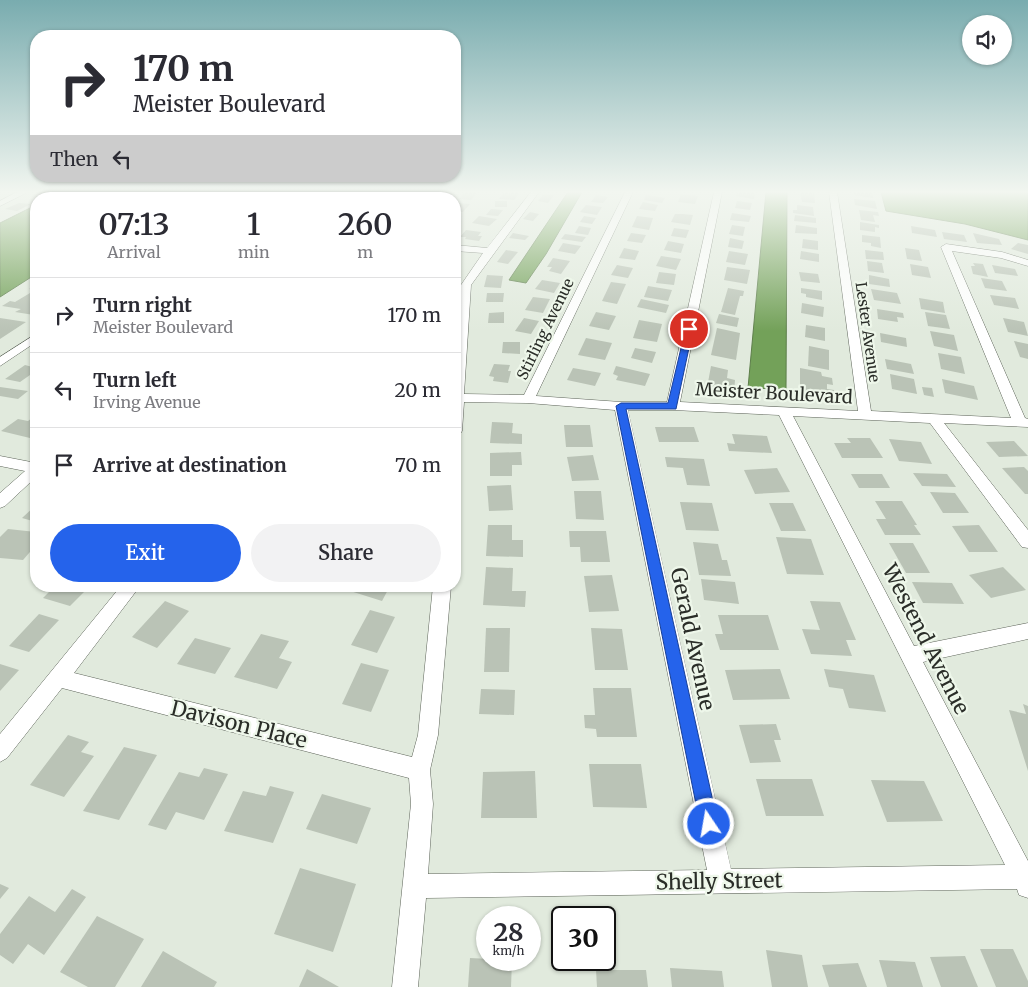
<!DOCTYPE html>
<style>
:root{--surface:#fff;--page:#f2f2f3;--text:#2b2b33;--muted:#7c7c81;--line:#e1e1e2;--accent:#2563eb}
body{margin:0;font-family:Merriweather,serif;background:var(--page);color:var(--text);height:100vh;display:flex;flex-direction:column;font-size:19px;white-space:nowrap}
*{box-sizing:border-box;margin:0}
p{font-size:16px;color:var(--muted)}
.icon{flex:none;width:28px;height:28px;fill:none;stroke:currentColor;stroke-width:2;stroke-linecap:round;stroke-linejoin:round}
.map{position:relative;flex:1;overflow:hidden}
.side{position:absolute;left:30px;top:192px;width:431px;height:400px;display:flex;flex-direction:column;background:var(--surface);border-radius:20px;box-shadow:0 1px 4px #0004}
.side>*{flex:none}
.hud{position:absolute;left:30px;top:30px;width:431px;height:152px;border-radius:20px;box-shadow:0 1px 4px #0004;background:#fff;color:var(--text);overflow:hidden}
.buttons{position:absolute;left:962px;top:15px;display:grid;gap:10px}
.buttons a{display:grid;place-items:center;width:50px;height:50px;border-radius:50%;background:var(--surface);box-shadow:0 1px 4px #0004;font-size:25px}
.speed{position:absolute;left:476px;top:906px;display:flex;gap:10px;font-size:25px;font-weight:700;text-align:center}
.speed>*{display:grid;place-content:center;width:65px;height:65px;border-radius:50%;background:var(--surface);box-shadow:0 1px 4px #0004;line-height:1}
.speed small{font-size:12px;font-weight:400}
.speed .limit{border:2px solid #111;border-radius:8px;background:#fff;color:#111}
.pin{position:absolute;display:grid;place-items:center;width:42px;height:42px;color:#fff;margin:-21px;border:2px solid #fff;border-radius:50%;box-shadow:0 1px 5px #0007}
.me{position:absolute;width:55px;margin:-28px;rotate:348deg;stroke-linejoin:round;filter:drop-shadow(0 0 4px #0008)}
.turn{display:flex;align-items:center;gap:18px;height:105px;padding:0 20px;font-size:22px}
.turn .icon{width:65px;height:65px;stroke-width:2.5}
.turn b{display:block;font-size:35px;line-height:42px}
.then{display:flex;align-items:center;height:48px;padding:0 20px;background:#0003;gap:10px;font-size:19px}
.eta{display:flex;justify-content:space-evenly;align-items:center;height:85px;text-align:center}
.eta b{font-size:30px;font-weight:600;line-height:35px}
.primary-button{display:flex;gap:10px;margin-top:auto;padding:10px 20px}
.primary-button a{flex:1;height:58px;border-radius:30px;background:var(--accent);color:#fff;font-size:20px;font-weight:600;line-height:58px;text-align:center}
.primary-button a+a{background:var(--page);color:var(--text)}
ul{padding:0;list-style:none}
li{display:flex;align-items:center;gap:15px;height:75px;padding:0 20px;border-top:1px solid var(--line)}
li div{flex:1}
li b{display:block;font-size:19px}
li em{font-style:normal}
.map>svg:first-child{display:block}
.water{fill:#73a159;stroke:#5d7e4a}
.building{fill:#bac3b6}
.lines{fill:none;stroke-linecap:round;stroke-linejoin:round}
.minor-casing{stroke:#5d6459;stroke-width:1}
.minor{fill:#fff;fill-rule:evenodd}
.route{fill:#2563eb;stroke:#184099}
.labels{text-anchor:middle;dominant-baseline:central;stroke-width:4.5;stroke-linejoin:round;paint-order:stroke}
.far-street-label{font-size:15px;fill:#2a2d28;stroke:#eef7ea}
.street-label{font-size:18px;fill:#2a2d28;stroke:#eef7ea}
.near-street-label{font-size:21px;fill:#2a2d28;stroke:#eef7ea}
</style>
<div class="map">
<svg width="1028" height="987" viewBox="0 0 1028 987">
<rect width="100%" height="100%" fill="#e1eadd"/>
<g class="water">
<polygon points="60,192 170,192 160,199 48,199"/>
<polygon points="568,192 582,192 546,254 526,283 509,280"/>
<polygon points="766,192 787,192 786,389 748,388"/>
<polygon points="881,192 1028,192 1028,240 965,224 886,211"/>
<polygon points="36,205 36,274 0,297 0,223"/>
</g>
<g class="building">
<polygon points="261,192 264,192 274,194 266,199 253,198"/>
<polygon points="414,192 427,192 425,196 428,196 426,198 406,196"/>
<polygon points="465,192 472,192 477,193 471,200 459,199"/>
<polygon points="509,192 519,193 514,200 499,199 503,193"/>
<polygon points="737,192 755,192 754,199 736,196"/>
<polygon points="800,192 814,192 815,203 802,202"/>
<polygon points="853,192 872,192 873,198 854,195"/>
<polygon points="544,194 554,195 548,203 538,201"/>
<polygon points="681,194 698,196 695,204 678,202"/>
<polygon points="596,195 608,197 603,203 591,202"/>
<polygon points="646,195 665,198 662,203 644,200"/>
<polygon points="854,199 875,201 877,209 855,205"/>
<rect x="495" y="201" width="12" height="6"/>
<polygon points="737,201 752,203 750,210 735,208"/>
<polygon points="643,202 658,205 655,211 639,209"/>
<polygon points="19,203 31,204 17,211 5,209"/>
<polygon points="457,203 470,204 463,212 455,211 455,206"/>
<polygon points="586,205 602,207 597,215 580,212"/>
<polygon points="797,205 813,207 814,216 793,213 793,210 797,210"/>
<polygon points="491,209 503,210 498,216 486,215"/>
<polygon points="859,210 878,212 879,216 873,215 875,222 861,220"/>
<polygon points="530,212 539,214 533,221 523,219"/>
<polygon points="732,213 751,216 749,222 730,220"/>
<polygon points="675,214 683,214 693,215 690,225 671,222"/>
<polygon points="795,215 816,218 816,223 794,221"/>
<polygon points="479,216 497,219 489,226 472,223"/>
<polygon points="584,216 596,218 592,224 580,222"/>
<polygon points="637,216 653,218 649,230 632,227"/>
<polygon points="860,222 879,225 879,228 875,227 875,232 860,230"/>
<polygon points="732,225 745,227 743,236 729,234"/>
<polygon points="796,225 817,228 817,234 795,233"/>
<polygon points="579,226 591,228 588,235 575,233"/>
<polygon points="911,226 935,230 937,237 912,233"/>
<polygon points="674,228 689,230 686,238 671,236"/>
<polygon points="466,230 481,232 478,236 482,236 479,241 465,239 466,237 460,237"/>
<polygon points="942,232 964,235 967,242 944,239"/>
<polygon points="513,233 529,236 525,240 509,238"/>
<polygon points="631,233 646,235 642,243 627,241"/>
<polygon points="973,233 999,239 1002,245 977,243"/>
<polygon points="565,234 586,237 582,242 561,239"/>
<polygon points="862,235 880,237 881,248 871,246 871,243 862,242"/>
<polygon points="730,238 744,241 742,249 728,247"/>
<polygon points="803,239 818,241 818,250 802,248"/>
<polygon points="668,241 684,244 681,253 664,250"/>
<polygon points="563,243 581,246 575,254 558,251"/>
<polygon points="1018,243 1028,245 1028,254 1011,249"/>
<polygon points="624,248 639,251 635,260 619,258"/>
<polygon points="905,248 919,250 922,261 907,259"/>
<polygon points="506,250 518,252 508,264 497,262"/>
<polygon points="865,250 883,252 884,260 866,259"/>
<polygon points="729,251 748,254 745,265 726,262"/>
<polygon points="801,251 819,254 819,262 800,259"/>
<polygon points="661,256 681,259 676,270 656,266"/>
<polygon points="553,258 570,261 561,274 549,271 552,267 547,267"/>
<polygon points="867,261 882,263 884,273 868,271"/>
<polygon points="973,263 983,264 988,277 973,274 971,266 975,266"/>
<polygon points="910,264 928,267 931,278 912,275"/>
<polygon points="617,265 633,268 628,278 611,275"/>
<polygon points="992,265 1015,269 1018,276 995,273"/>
<polygon points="727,267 750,270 747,284 724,280"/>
<polygon points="659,272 676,274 674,285 656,283"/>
<polygon points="799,272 818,274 820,283 801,281"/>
<polygon points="487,275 503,276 501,288 484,287"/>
<polygon points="869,275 889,279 890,287 869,284"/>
<polygon points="981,278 1002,281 1007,291 985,288"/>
<polygon points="542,280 560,283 554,293 535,289"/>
<polygon points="611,282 626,284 617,304 602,301"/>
<polygon points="36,285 36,314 34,315 15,312 21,309 2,306 10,301 15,302 35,290 29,289"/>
<polygon points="648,286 672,290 668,301 644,297"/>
<polygon points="728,288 744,291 743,296 740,296 735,315 721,312"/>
<polygon points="801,288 822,291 822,300 806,297 806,294 801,293"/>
<polygon points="871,289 897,293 901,304 874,300"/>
<polygon points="487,293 504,293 503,302 486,302"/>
<polygon points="990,295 1015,298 1019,309 994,305"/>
<polygon points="533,297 550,299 543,313 525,310"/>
<polygon points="919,298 943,302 945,313 921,309"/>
<polygon points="641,299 669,305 666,313 637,307"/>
<polygon points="802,303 824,307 823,317 801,313"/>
<polygon points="877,309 903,313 904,318 897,317 898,322 878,319"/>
<polygon points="504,312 504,323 488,323 489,313"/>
<polygon points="596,312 616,316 609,330 589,326"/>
<polygon points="925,312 946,315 950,329 928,326"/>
<polygon points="719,314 739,318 737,327 716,323"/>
<polygon points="0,318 26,322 0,339"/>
<polygon points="524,318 539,321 531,334 515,331"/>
<polygon points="1003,318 1024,322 1028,336 1008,332"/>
<polygon points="639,320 662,324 657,342 633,338"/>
<polygon points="806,325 825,328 825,341 805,337"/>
<polygon points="717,328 740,333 736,360 711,355"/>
<polygon points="930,331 954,335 958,351 934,346"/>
<polygon points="880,333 906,338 907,347 881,342"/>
<polygon points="586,338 612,343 605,360 578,355"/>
<polygon points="1014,341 1028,344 1028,359 1020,357"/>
<polygon points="503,342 520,342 520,354 502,353"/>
<polygon points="809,346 829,350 829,370 808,366"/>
<polygon points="635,348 656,352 652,363 631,358"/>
<polygon points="938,353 961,357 965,374 941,369"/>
<polygon points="885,359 911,364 914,374 887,369"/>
<polygon points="494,364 510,365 508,371 511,371 508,383 493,381 494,377 489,376"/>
<polygon points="25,365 36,368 36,376 30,375 20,382 5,379"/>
<polygon points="616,366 650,374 645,386 616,380 618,376 613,374"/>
<polygon points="711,366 728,370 727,378 735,380 734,393 707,388"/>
<polygon points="573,368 601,373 595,386 567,380"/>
<polygon points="800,368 821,372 822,376 832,378 833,385 827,384 827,389 834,390 834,398 800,392"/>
<polygon points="890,374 914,379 917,394 892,389"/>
<polygon points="942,379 974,386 978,400 945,393"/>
<polygon points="0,387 28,391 18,399 0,396"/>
<polygon points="922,387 932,388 934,397 924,395"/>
<polygon points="36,415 36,437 34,439 1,431 18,419 28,421"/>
<polygon points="492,422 513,423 512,433 522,434 522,444 490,443"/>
<polygon points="564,425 590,425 593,447 566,447"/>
<polygon points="655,427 694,427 699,442 659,442"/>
<polygon points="732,434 767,436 772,453 729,451 727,443 735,444"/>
<polygon points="847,438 870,438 883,458 842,458 834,443 851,443"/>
<polygon points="889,439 921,442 932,464 899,461"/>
<polygon points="1014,441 1028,456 999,457 986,442"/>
<polygon points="521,452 522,465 512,465 512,476 490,476 490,453"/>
<polygon points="593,455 599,480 572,481 567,457"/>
<polygon points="665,457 704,459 710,486 687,485 683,468 667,467"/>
<polygon points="1024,467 1028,471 1028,494 1025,494 1002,468"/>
<polygon points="777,468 790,492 755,494 744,470"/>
<polygon points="913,473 947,474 956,487 922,486"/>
<polygon points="851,474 882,474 890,488 859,488"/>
<polygon points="511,485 513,510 489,511 487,486"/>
<polygon points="574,491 601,491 604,520 576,519"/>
<polygon points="930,492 955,493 969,513 943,513"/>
<polygon points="875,501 902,501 917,525 914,525 921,535 885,535 876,519 886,519"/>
<polygon points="680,502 712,503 719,531 686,530"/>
<polygon points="769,503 793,503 806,531 781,531"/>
<polygon points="36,505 36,522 22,518"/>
<polygon points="488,525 512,525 512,540 523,540 523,557 486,556"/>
<polygon points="979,525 998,552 969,552 952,526"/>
<polygon points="8,529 36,532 36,545 23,560 0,558 0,537"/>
<polygon points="569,531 606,531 610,562 581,562 580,547 570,547"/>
<polygon points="776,537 811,539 824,575 787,574"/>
<polygon points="693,542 718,544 722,560 727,560 731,576 699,575"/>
<polygon points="889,543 913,543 930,573 906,573"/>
<polygon points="486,567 513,568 512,591 526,591 525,607 483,605"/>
<polygon points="1003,567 1026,590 991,598 969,575"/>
<polygon points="612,575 619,611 589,612 584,576"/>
<polygon points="701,579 735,582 739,604 704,600"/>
<polygon points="912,582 952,583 964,604 923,603"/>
<polygon points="55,586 84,586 88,588 70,606 43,598"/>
<polygon points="350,586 390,586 382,601 347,590"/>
<polygon points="165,601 189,611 157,648 132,637"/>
<polygon points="810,601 840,602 856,640 846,640 852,656 811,654 802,629 820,630"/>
<polygon points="370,610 395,617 377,653 351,645"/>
<polygon points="39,614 59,620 29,652 9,646"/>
<polygon points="718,615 768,615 779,650 720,650 715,634 723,634"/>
<polygon points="486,628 510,628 509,672 484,672"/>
<polygon points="591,628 622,629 628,670 595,670"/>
<polygon points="261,634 289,641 279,658 292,662 277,689 234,677"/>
<polygon points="195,638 231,648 215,674 177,664"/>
<polygon points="361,663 389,670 371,712 342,704"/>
<polygon points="0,664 19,670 0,691"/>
<polygon points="780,669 790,699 733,700 725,670"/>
<polygon points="824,669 874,675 886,712 849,708 843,689 829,687"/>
<polygon points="593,688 631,688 637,737 597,737 596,729 585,728 584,715 595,715"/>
<polygon points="481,689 515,690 514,715 479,714"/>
<polygon points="1023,704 1028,706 1028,771 1009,710 1026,714"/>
<polygon points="776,724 781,740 774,740 781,762 750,763 739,725"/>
<polygon points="68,735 89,742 81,752 94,756 64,797 30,785"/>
<polygon points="124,747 157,755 119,820 83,811"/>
<polygon points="589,764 641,764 647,808 593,807"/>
<polygon points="204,768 228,774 204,820 176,812 166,830 148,825 179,772 199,777"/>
<polygon points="535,771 537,818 481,818 483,772"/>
<polygon points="756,779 812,779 824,816 766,816"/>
<polygon points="871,780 924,781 943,821 887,822"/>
<polygon points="270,786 294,792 273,843 224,831 243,791 266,796"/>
<polygon points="322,794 371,808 357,844 306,829"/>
<polygon points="300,868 356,884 333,952 274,934"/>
<polygon points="0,884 9,888 0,899"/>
<polygon points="72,889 86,897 44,955 28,944 13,964 0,955 0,934 29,896 55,912"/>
<polygon points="97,916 144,939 115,987 88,987 60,972"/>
<polygon points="980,949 1013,949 1028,981 1028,987 996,987"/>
<polygon points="766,950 802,955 808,987 772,987"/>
<polygon points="163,951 217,982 214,987 141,987"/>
<polygon points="965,956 978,987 941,987 930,957"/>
<polygon points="470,958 512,960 511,987 468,987"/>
<polygon points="879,960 915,962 923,987 887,987"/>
<polygon points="858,963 867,987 829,987 822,965"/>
<polygon points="670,968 722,971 724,987 672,987"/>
<polygon points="307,969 339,987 299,987"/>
<polygon points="596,970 646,970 648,987 597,987"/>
</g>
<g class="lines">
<g class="minor-casing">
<g id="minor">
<polygon points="17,192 28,192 0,206 0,201"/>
<polygon points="238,192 247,192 239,199 230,199"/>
<polygon points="341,192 350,192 344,199 335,199"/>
<polygon points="444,192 452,192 447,199 439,199"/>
<path d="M531,192H539L471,285L464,394L524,395L625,192H633L536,396L621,402H667L714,192H722L680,402L858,411L829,192H837L871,411L1011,418L941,247L946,244L1002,252L1028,260V266L1001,258L952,251L1025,418L1028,419V427L944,423L1028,530V548L1022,547L930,423L793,416L914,646L1028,623V639L923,662L1028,861V898L1019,895L1017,889L426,898L418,987H392L411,804L409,778L62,688L7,758L0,762V734L121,586H140L74,673L412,757L418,735L433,586H451L438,735L430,770L433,804L428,874L707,870L615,410L528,403L464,402L462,431L460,434L455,436V354L461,285L483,253L455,251V245L487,248ZM628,410H673L779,415L1005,865L731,869Z"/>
<polygon points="36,334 36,342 0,366 0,357"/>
<polygon points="0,456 36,463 36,477 5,506 0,508 0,493 25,471 0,466"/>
</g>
</g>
<use href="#minor" class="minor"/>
</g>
<linearGradient id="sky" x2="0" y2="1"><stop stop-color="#79acaf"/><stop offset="0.58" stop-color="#f2f6f0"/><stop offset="1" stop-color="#f2f6f0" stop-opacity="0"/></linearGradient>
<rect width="1028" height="331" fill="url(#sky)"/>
<polygon class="route" points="686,327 693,329 676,409 626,409 718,824 715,830 709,833 703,830 700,824 616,406 621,403 668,403"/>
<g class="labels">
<g class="far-street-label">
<text transform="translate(545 329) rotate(-64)">Stirling Avenue</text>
<text transform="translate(868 332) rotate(82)">Lester Avenue</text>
</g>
<g class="street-label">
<text transform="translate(774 393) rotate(3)">Meister Boulevard</text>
</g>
<g class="near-street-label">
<text transform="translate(693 639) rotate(78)">Gerald Avenue</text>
<text transform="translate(926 639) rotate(63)">Westend Avenue</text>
<text transform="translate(239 724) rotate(14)">Davison Place</text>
<text transform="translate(719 881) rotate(-1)">Shelly Street</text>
</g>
</g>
</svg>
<div class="buttons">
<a><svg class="icon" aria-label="sound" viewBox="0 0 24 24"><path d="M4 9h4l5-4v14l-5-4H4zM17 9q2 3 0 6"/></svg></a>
</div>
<div class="speed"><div>28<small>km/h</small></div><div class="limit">30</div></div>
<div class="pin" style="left:689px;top:329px;background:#d93025"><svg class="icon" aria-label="arrive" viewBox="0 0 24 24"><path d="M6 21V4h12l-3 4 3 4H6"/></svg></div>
<svg class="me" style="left:709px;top:824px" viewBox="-20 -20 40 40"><circle r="17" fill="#2563eb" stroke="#fff" stroke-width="3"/><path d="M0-11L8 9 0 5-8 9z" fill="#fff"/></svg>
<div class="hud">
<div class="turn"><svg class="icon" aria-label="right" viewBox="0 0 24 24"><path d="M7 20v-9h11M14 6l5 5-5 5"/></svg><div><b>170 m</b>Meister Boulevard</div></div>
<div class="then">Then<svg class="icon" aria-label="left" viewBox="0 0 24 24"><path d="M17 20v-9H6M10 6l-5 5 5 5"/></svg></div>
</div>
<section class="side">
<div class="eta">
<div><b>07:13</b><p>Arrival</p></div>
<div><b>1</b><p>min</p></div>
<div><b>260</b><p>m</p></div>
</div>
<ul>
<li><svg class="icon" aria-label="right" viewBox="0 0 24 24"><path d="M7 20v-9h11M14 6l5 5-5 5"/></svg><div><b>Turn right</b><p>Meister Boulevard</p></div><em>170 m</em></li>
<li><svg class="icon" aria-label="left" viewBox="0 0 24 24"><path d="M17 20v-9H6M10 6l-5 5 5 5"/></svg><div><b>Turn left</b><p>Irving Avenue</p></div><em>20 m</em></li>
<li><svg class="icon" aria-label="arrive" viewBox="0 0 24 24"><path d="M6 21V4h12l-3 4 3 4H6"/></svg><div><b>Arrive at destination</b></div><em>70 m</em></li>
</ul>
<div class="primary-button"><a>Exit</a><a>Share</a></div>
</section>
</div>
